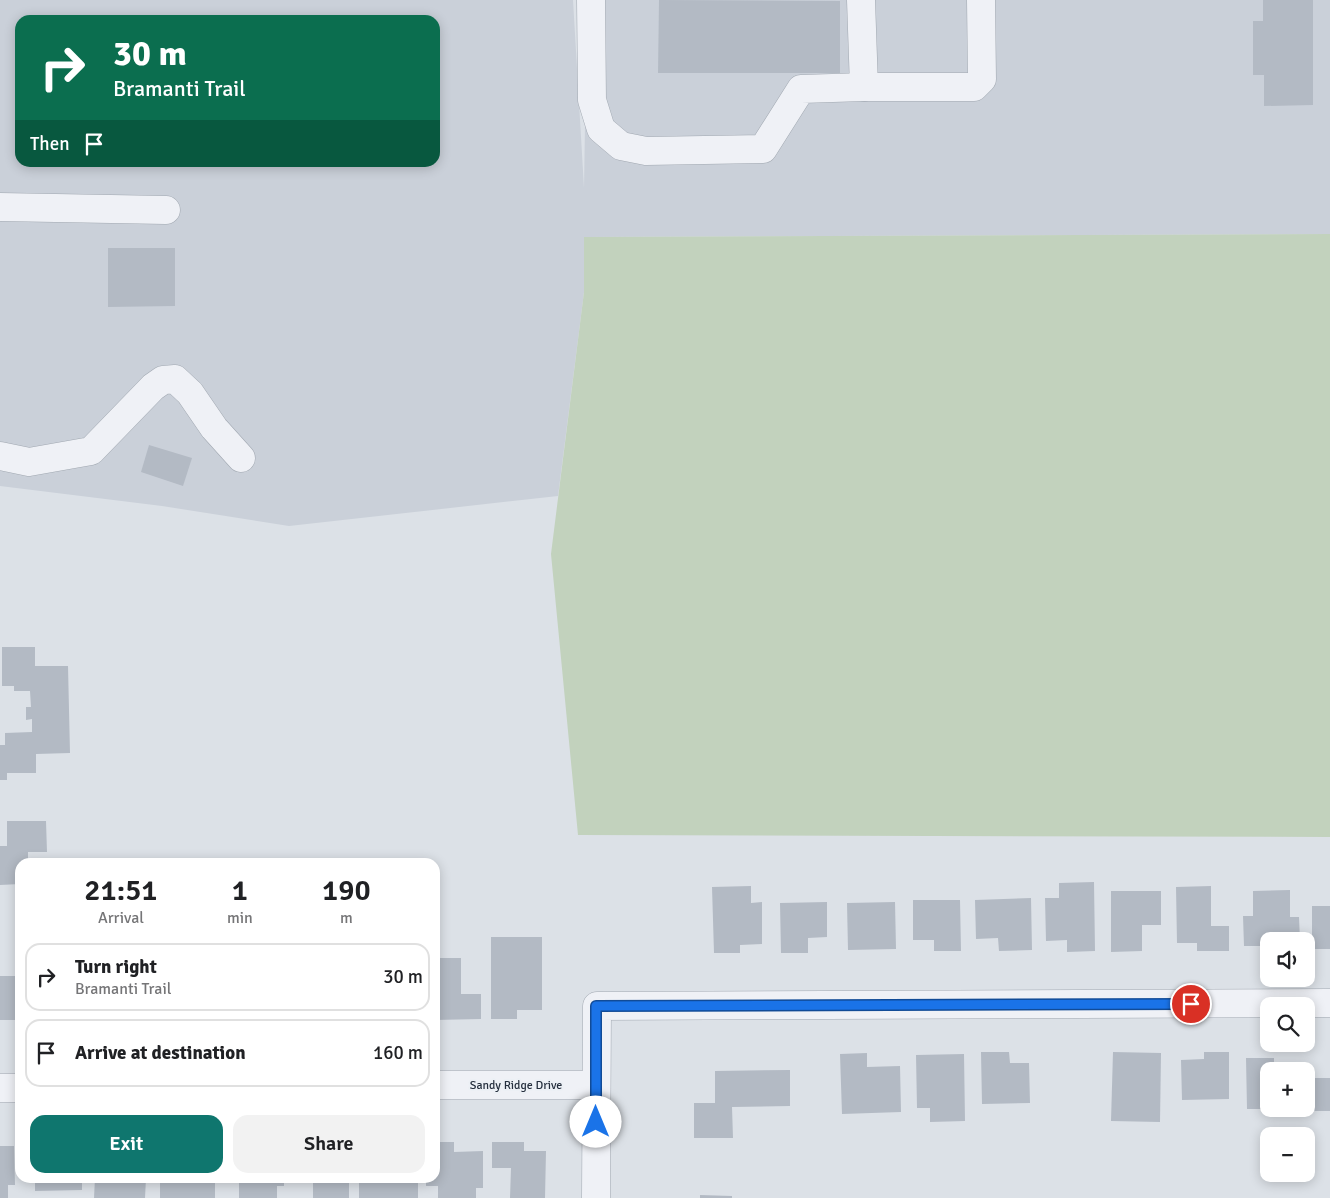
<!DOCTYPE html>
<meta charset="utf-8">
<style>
:root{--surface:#fff;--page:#f2f2f2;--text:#202124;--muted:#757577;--line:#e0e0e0;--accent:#0f766e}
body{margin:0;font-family:Signika,sans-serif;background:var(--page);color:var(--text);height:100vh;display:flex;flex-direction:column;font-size:19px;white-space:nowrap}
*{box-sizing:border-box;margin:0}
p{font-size:16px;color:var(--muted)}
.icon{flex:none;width:28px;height:28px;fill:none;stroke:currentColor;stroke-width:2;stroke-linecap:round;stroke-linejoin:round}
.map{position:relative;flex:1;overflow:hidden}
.side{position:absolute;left:15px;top:858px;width:425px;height:325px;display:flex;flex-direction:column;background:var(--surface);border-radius:15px;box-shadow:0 2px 12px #0003}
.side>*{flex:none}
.hud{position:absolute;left:15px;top:15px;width:425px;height:152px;border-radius:15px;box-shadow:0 2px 12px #0003;background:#0b6e4f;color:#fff;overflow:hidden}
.controls{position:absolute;left:1260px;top:932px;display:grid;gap:10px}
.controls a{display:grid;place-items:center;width:55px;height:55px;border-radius:10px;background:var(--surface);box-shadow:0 2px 12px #0003;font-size:25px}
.pin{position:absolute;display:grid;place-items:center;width:42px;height:42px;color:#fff;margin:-21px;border:2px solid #fff;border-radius:50%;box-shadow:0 1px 5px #0007}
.me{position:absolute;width:55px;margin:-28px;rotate:0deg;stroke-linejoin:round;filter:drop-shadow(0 0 4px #0008)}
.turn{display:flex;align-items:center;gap:18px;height:105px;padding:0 15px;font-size:22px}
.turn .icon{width:65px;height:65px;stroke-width:2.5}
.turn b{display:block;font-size:35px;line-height:42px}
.then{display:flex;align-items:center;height:48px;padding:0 15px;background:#0003;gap:10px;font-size:19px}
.eta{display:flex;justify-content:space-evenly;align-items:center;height:85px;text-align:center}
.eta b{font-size:30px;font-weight:600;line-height:35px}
.button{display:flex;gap:10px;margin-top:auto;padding:10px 15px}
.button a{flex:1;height:58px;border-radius:15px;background:var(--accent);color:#fff;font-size:20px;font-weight:600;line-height:58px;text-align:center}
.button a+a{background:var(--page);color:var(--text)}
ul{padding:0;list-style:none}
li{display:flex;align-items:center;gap:15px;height:68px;margin:0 10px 8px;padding:0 5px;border:2px solid var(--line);border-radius:15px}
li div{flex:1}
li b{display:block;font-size:19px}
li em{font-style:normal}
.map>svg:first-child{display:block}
.built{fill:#cad0d9;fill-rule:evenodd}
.green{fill:#c2d2bd}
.building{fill:#b3bac4}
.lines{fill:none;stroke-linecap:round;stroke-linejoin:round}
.minor-casing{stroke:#a1a8b1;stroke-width:29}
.minor{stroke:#eff1f6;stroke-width:28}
.route-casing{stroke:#114b97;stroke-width:12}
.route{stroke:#1a73e8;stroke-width:9}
.labels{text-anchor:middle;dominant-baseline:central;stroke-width:4;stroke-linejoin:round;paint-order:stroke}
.street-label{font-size:12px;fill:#252f3e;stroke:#ecf0f5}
</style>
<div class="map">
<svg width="1330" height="1198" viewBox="0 0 1330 1198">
<rect width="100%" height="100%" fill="#dce1e7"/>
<path class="built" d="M0,0H573L584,188L587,0H1330V234L584,237V292L558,496L289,526L162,506L0,486ZM20,20H435V162H20Z"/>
<polygon class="green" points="1330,234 1330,837 578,835 551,554 584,292 584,237"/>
<g class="building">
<polygon points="659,0 840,1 840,73 658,73"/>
<polygon points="1263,0 1313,0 1313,105 1264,106 1264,75 1253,75 1253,21 1263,21"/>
<polygon points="108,248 175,248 175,306 108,307"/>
<polygon points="149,445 192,458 183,486 141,472"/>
<polygon points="2,647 35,647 35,666 68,666 70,753 36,754 36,773 7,773 7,780 0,780 0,745 5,745 5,733 32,732 32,719 26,720 26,707 31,707 30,691 14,691 14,686 2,686"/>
<polygon points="7,821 46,821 47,852 28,852 28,862 20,862 20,884 0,885 0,846 7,846"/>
<polygon points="1094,882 1095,951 1067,952 1067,940 1046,941 1045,898 1059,898 1059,883"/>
<polygon points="751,886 751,903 762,902 762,944 740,945 740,953 714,953 712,887"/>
<polygon points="1211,886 1211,926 1229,926 1229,951 1197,951 1197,943 1177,943 1176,887"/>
<polygon points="1290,890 1290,917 1299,917 1300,941 1269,941 1269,946 1244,946 1243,916 1253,916 1253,891"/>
<polygon points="1111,891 1161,891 1161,925 1142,925 1142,951 1111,952"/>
<polygon points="1031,898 1032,950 999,951 998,938 976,939 975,900"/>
<polygon points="913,900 960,900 961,951 934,951 934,940 913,940"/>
<polygon points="827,902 827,937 808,938 808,953 781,953 780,903"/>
<polygon points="895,902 896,949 848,950 847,903"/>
<rect x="1312" y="906" width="18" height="43"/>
<polygon points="491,937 542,937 542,1010 517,1010 517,1019 491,1019"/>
<polygon points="435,958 461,958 461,994 481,994 481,1019 435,1020"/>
<rect x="0" y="976" width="20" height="44"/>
<polygon points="981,1052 1009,1052 1010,1063 1029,1063 1030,1103 982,1104"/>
<polygon points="1113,1052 1161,1053 1160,1122 1111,1121"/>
<polygon points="1204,1052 1229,1052 1229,1099 1182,1100 1181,1060 1204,1059"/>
<polygon points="867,1053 867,1067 900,1066 901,1112 842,1114 840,1054"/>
<polygon points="964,1054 965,1121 930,1122 930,1108 917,1108 916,1055"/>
<polygon points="1246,1058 1274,1058 1274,1067 1297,1067 1297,1071 1269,1071 1269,1109 1247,1109"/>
<polygon points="790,1070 790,1106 732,1107 733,1138 694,1138 694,1103 715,1103 715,1071"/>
<rect x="1313" y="1078" width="17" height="33"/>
<polygon points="435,1142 454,1142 454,1152 483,1151 483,1188 476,1188 476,1198 438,1198 438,1186 426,1186 426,1178 435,1178"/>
<polygon points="492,1142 524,1142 524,1151 546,1151 545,1198 510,1198 511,1168 492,1168"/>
<polygon points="0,1146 14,1146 15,1185 8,1185 8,1198 0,1198"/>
<polygon points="35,1178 82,1178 82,1190 35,1191"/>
<polygon points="95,1178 146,1178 145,1198 94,1198"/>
<rect x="160" y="1178" width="55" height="20"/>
<polygon points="239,1178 284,1178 284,1186 277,1186 277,1198 239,1198"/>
<rect x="313" y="1178" width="36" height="20"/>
<rect x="359" y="1178" width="59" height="20"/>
<polygon points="700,1195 732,1196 732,1198 700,1198"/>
</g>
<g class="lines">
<g class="minor-casing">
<g id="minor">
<polyline points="591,0 592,100 601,129 621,146 646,151 763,149 801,89 864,87 861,0"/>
<polyline points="864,87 974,87 982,79 981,0"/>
<polyline points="0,207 166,210"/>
<polyline points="0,456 29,462 91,451 153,387 163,380 175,379 190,393 214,428 241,458"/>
<polyline points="435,1085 596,1085"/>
<polyline points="0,1088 20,1088"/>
<polyline points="596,1198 597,1006 1330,1003"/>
</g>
</g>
<use href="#minor" class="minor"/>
</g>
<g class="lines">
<g class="route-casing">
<polyline id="route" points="596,1122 596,1006 1191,1004"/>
</g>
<use href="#route" class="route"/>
</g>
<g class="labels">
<g class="street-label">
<text x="516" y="1085">Sandy Ridge Drive</text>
</g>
</g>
</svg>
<div class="controls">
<a><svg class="icon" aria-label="sound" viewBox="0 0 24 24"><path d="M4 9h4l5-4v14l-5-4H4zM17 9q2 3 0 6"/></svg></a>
<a><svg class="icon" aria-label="search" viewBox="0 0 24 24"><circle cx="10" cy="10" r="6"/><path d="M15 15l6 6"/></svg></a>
<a>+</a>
<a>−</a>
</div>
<div class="pin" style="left:1191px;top:1004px;background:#d93025"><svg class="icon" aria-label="arrive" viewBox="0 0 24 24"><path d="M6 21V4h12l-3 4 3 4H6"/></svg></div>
<svg class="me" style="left:596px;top:1122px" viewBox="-20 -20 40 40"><circle r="19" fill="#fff"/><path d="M0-13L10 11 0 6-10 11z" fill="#1a73e8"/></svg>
<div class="hud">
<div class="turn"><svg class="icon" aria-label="right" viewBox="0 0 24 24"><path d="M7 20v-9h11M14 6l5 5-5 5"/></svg><div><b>30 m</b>Bramanti Trail</div></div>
<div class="then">Then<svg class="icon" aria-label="arrive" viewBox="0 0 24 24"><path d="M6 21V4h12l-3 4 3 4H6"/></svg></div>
</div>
<section class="side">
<div class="eta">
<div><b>21:51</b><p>Arrival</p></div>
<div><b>1</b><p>min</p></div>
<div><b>190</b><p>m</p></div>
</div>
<ul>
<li><svg class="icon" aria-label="right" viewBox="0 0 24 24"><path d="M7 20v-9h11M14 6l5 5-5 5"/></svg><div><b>Turn right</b><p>Bramanti Trail</p></div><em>30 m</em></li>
<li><svg class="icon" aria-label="arrive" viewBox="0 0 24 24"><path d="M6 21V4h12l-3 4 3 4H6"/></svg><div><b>Arrive at destination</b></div><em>160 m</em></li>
</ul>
<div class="button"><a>Exit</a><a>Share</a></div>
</section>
</div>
